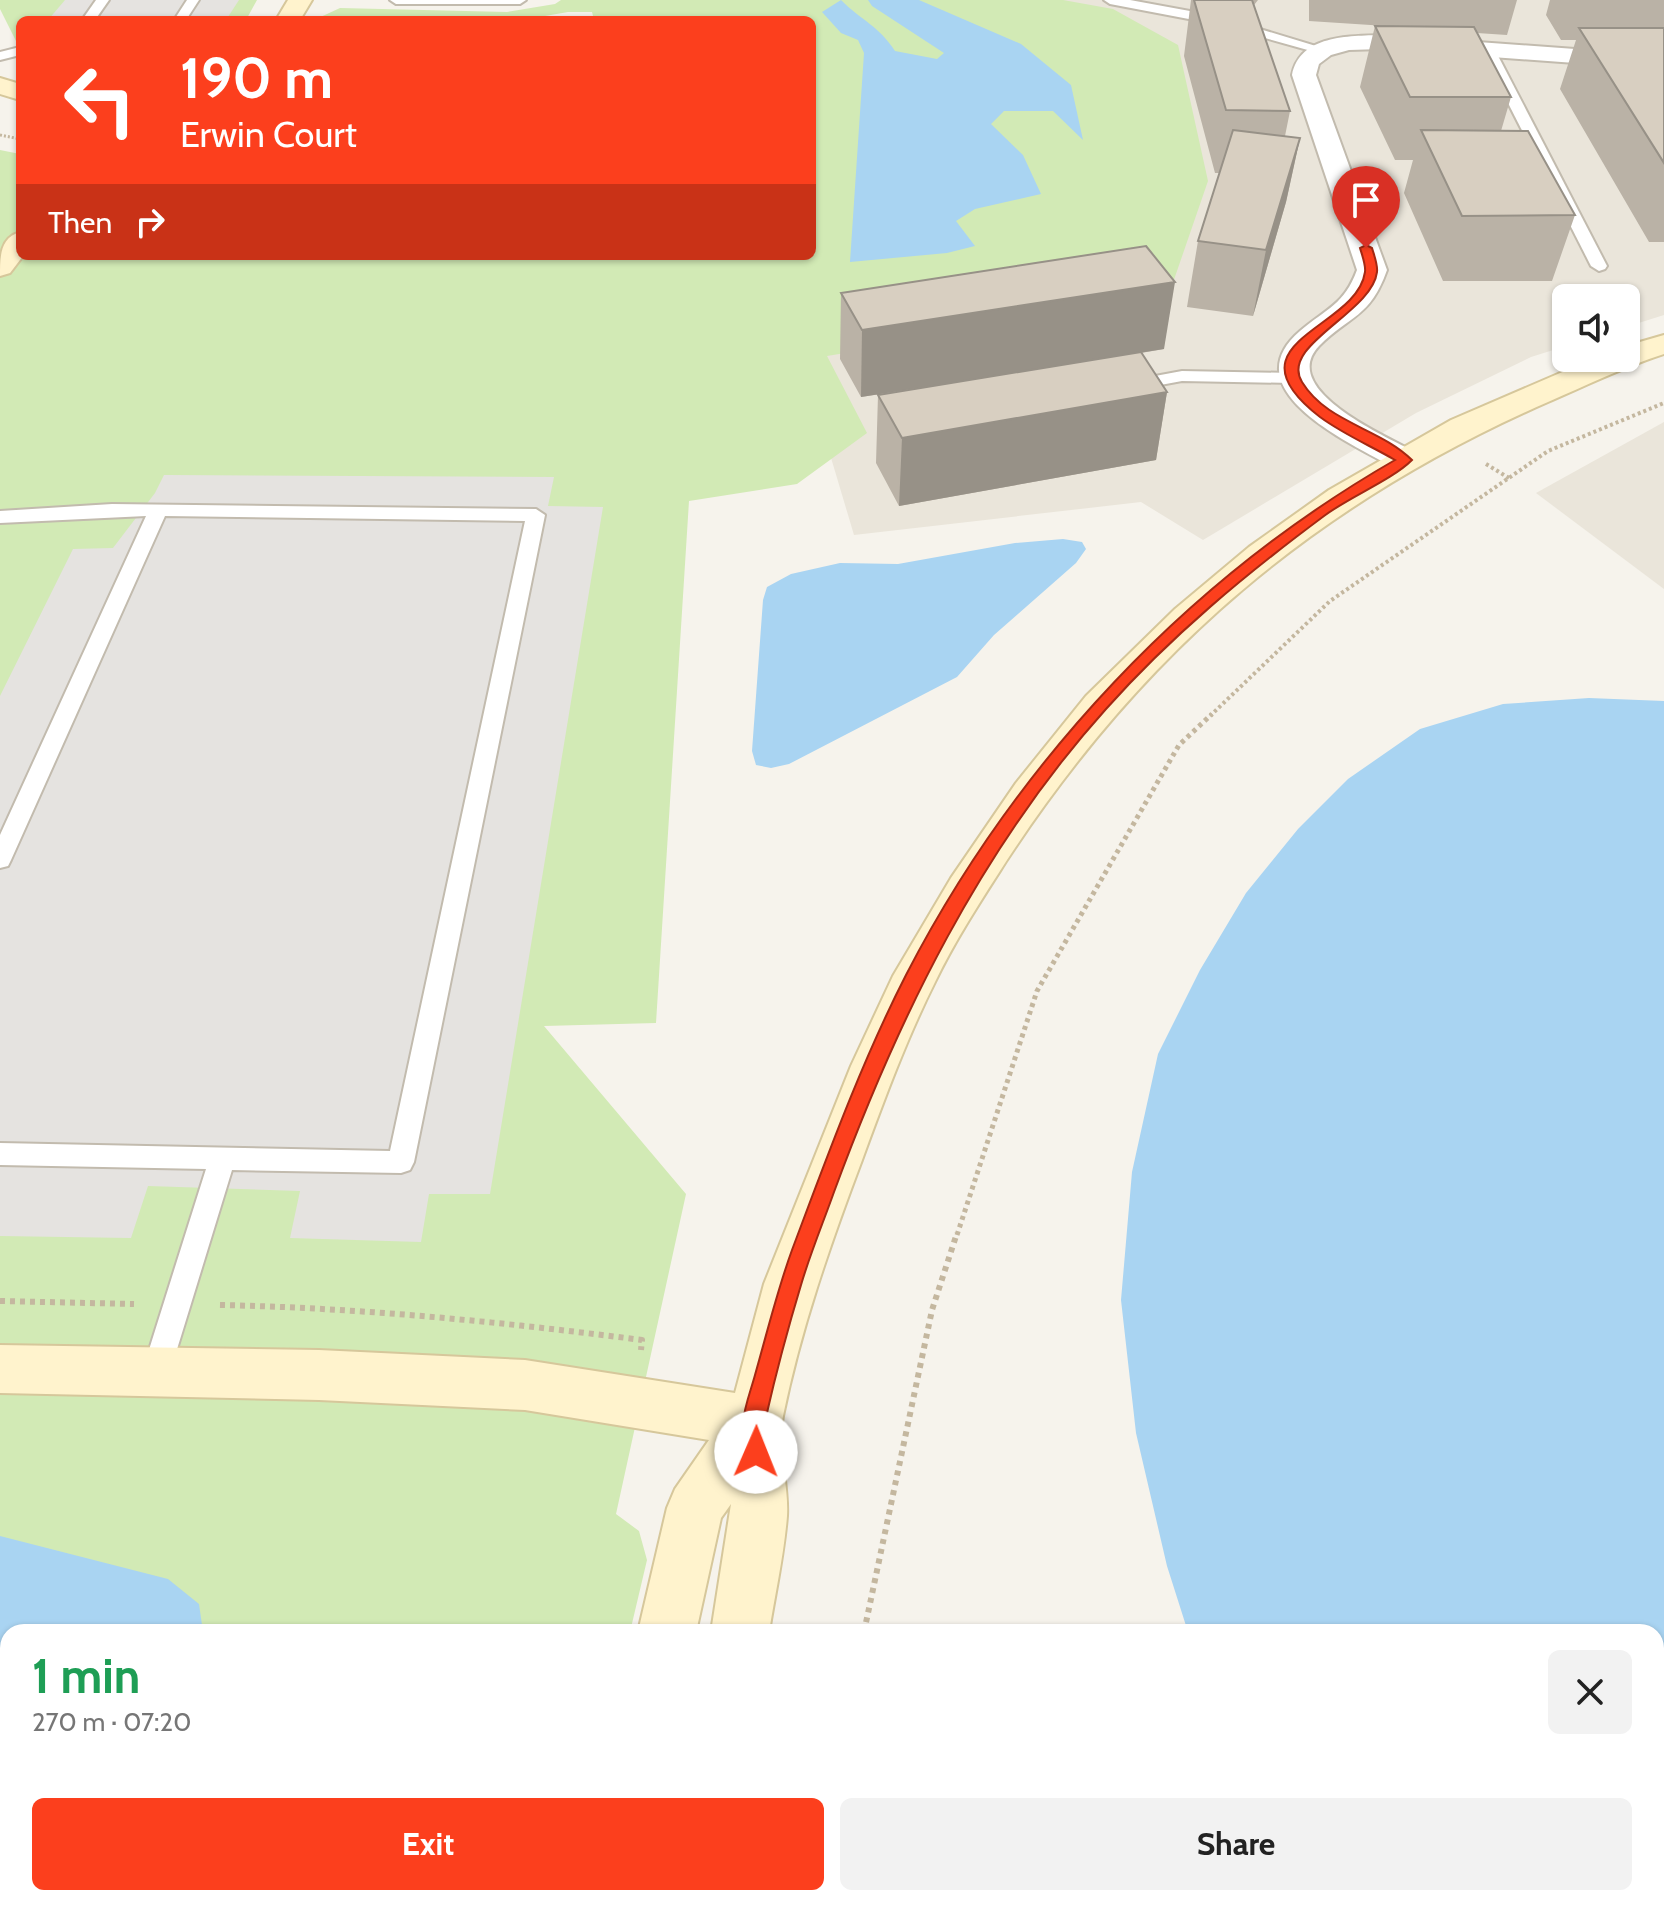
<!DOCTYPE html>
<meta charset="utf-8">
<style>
:root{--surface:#fff;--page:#f2f2f2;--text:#222;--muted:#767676;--accent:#fc3f1d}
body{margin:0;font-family:Cabin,sans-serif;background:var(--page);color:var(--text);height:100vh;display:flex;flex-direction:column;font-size:30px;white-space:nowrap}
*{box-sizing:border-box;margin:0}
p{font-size:26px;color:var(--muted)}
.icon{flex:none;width:44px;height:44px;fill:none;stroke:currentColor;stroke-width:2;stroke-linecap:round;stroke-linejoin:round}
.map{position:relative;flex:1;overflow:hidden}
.side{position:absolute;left:0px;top:1624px;width:1664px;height:282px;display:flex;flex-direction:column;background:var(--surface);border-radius:24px 24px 0 0;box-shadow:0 2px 6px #0004}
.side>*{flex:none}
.top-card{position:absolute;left:16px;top:16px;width:800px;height:244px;border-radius:12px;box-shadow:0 2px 6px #0004;background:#fc3f1d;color:#fff;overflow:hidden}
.fabs{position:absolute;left:1552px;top:284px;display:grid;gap:16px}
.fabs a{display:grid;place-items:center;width:88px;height:88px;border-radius:12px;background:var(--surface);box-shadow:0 2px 6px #0004;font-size:40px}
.pin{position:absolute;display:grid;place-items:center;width:68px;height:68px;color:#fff;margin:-82px -34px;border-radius:50% 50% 50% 0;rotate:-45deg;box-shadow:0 0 8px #0007}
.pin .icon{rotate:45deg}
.me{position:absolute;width:88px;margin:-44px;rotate:1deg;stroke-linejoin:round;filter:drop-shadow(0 0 6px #0008)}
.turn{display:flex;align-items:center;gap:28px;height:168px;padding:0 32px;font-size:36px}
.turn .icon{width:104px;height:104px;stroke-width:2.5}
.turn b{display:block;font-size:56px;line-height:68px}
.then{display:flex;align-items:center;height:76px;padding:0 32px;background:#0003;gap:16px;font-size:30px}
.round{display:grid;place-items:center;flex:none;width:84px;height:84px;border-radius:12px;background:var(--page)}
.summary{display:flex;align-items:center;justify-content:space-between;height:136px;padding:0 32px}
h1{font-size:48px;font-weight:700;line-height:60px;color:#1e9e55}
.cta{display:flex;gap:16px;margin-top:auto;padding:16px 32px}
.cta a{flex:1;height:92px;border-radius:12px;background:var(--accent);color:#fff;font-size:32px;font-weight:700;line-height:92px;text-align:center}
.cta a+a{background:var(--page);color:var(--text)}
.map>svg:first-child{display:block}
.residential{fill:#eae5da}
.green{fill:#d2eab5}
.parking{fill:#e5e3e0}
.water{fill:#a9d4f2}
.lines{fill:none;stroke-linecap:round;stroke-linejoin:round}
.lane-casing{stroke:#c2bbae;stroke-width:4}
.street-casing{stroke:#c2bbae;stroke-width:4}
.secondary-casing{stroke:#d6c79b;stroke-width:4}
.path-far3{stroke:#c4b79f;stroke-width:3;stroke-dasharray:2 2;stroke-linecap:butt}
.path-far2{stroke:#c4b79f;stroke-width:4;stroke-dasharray:3 3;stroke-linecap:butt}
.path-far1{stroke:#c4b79f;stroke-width:5;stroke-dasharray:4 4;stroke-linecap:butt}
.path{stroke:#c4b79f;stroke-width:6;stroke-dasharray:5 5;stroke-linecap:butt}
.lane{fill:#fff;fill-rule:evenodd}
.street{fill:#fff;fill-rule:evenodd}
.secondary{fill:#fff3cd;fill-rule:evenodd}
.wall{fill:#bab2a6}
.shaded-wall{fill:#979187}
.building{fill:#d8cfc1;stroke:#979187;stroke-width:2}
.route{fill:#fc3f1d;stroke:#a42913;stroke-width:2}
</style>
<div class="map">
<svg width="1664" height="1905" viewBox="0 0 1664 1905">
<rect width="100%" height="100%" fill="#f6f3ec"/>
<g class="residential">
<polygon points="1020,0 1664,0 1664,315 1626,327 1626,298 1566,298 1566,346 1531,357 1416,413 1203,540 1141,502 854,535 795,337"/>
<polygon points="1664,422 1664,589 1536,493"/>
</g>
<g class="green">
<polygon points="0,0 257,0 246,20 20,20 20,49 0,9"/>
<polygon points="561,0 1063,0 1113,9 1178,45 1208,181 1167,300 827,356 867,433 797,484 689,501 656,1023 544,1026 686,1194 616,1514 639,1531 647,1560 630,1632 8,1632 8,1898 570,1898 569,1905 0,1905 0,150 20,154 20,256 812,256 812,20 594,20 592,12 568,12 528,19 314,20 340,8 507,12 555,4"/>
</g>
<g class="parking">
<polygon points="65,0 239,0 226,20 48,20"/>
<polygon points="164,475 554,477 548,506 603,507 490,1194 429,1194 421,1242 290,1238 300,1191 148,1186 131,1238 0,1236 0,696 73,549 113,548 155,493"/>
</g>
<g class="water">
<path d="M841,0C862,21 878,25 895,51L937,59L944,53L872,6L868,0H919L1021,44L1071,85L1083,140L1053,111H1004L991,124L1023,155L1041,194L975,209L956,221L975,246L947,253L850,262L864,53L858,40L841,33L822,12Z"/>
<polygon points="1063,539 1082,542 1086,549 1076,563 994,635 957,677 789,764 771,768 756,765 752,751 763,600 767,587 791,574 840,563 898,564 1015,543"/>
<polygon points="1589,698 1664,701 1664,1905 1291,1905 1286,1898 1656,1898 1656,1632 1188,1632 1167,1566 1136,1433 1121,1300 1132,1172 1158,1054 1200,970 1246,893 1298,829 1348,779 1420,729 1503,704"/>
<polygon points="0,1536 168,1579 199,1604 203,1632 8,1632 8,1898 111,1898 107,1905 0,1905"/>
</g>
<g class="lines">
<g class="lane-casing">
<g id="lane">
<polygon points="96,0 109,0 95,20 82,20"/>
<polygon points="187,0 199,0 186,20 174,20"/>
<polygon points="390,0 526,0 520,4 396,4"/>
<polygon points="1104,0 1130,0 1217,16 1329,50 1322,54 1215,24 1110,4"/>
<polygon points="20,47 20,55 0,60 0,52"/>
<polygon points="1483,47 1495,50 1607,266 1605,269 1599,271 1591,266 1481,50"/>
<polygon points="1182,371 1292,373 1301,378 1292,383 1182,381 1128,391 1119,386 1128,381"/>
<polygon points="112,504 536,509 545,515 414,1162 410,1170 401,1173 232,1170 170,1372 166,1381 156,1385 146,1381 142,1372 206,1169 0,1165 0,1143 390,1151 525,521 165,516 11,860 8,866 0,868 0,835 146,516 0,523 0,511"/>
</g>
</g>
<g class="street-casing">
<path id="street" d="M1382,35L1575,49L1664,50V64L1575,63L1382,49L1349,50L1331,55L1319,64L1316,75L1387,270C1370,318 1350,315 1319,346C1277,390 1388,437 1417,453L1422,460L1417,467L1405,470L1393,467C1350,443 1231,390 1300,331C1327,308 1344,305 1357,270L1292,75C1300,35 1348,36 1382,35Z"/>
</g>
<g class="secondary-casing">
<g id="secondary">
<polygon points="288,0 312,0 300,20 276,20"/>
<polygon points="0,78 20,84 20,100 0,94"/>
<path d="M20,232V256H23L10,273L0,276C0,256 0,238 20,232Z"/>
<path d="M1664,335V354C1624,367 1587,385 1548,402C1317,503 1145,649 1007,860C982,899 955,940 935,982C906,1040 884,1100 862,1160C830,1245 801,1328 783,1416C776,1448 789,1483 787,1516C784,1555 775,1594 769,1632H711L731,1504L721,1518L696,1632H638L667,1508L675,1489L709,1440L525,1410L319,1400L0,1393V1345L319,1350L525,1360L735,1393L764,1284L851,1066L893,976L951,878L1016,783L1086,696L1175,609L1249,547L1329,490L1451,420L1595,358H1626V346Z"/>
<polygon points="578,1898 642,1898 641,1905 577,1905"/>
<rect x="676" y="1898" width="64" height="7"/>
</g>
</g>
<polyline class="path-far3" points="0,135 20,139"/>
<g class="path-far2">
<polyline points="1486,464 1509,478"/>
<polyline points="1210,716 1330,601 1548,451 1664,403"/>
</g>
<polyline class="path-far1" points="957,1235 1037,991 1179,745 1212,714"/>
<g class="path">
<polyline points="0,1301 134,1304"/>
<path d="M220,1305C362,1308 502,1322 642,1340L641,1350"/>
<polyline points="864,1632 932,1310 957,1233"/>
<polyline points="838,1898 838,1905"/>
</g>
<use href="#lane" class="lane"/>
<use href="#street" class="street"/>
<use href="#secondary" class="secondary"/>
</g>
<g class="wall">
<polygon points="1191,0 1258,0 1254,5 1290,111 1285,136 1300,138 1286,202 1253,316 1187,307 1198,241 1220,173 1215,173 1184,56"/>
<polygon points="1309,0 1517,0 1507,35 1477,33 1511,97 1501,131 1575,215 1552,281 1443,281 1404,193 1413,160 1395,160 1360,87 1375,26 1386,26 1309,21"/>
<polygon points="1550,0 1664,0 1664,242 1649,242 1560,89 1576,40 1561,40 1546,15"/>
<polygon points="841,293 1164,349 1141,353 1167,392 1156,460 899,506 876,463 878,395 992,377 861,397 840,359"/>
</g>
<g class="shaded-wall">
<polygon points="1300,138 1286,202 1253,316 1266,250"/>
<polygon points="1175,282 1164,349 861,397 862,330"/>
<polygon points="1167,392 1156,460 899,506 902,438"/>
</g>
<g class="building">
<polygon points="1194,0 1252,0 1290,111 1226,110"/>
<polygon points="1375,26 1474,27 1511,97 1410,97"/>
<polygon points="1579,28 1664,28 1664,163"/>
<polygon points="1233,130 1300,138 1266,250 1198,241"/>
<polygon points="1421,130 1528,131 1575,215 1462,216"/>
<polygon points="1146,246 1175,282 862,330 841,293"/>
<polygon points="1141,352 1167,392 902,438 878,395"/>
</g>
<path class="route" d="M1366,245L1372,248C1374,255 1378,265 1377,272C1372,313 1279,345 1302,382C1327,423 1380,428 1412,460C1392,480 1349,497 1324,516C1246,574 1171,636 1106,709C981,848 898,1018 834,1192C823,1223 810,1254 801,1285C788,1328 776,1373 766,1417C763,1431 770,1446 764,1459L756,1463L748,1459C743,1449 742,1435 743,1423C744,1407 751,1390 755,1375C767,1333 777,1291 792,1250C827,1157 861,1063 906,975C1016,762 1188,579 1395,460C1371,446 1343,434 1320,417C1222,341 1357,330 1365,272C1366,265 1362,255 1360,248Z"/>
</svg>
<div class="fabs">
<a><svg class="icon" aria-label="sound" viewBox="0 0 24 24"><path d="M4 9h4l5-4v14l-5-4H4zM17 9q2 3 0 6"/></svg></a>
</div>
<div class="pin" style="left:1366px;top:248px;background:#d93025"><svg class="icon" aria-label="arrive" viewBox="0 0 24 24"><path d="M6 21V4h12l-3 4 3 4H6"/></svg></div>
<svg class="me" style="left:756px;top:1452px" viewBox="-20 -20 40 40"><circle r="19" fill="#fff"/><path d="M0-13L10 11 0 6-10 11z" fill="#fc3f1d"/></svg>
<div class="top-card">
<div class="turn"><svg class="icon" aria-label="left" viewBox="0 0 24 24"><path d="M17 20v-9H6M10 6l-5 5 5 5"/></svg><div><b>190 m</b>Erwin Court</div></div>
<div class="then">Then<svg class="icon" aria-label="right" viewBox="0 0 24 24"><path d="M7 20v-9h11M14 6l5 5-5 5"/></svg></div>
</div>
<section class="side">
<div class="summary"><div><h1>1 min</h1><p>270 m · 07:20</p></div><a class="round"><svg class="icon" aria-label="close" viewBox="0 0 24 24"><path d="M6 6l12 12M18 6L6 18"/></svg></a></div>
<div class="cta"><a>Exit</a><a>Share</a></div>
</section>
</div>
